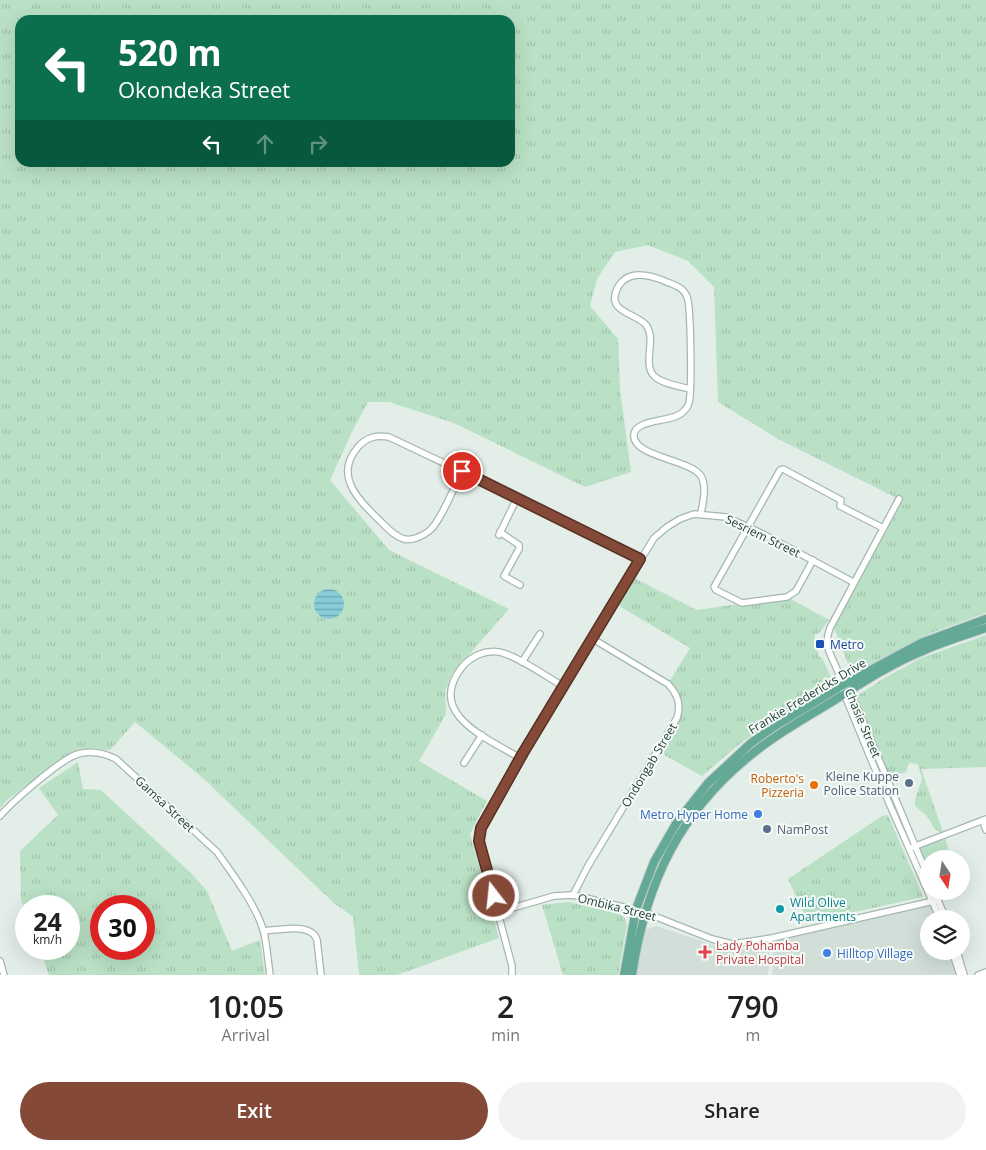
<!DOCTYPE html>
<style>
:root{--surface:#fff;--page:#f2f2f2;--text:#222;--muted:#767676;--accent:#854a37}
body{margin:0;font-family:"Open Sans",sans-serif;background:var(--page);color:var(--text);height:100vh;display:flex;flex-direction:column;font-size:19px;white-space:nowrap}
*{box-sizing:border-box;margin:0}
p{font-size:16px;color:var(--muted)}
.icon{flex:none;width:28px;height:28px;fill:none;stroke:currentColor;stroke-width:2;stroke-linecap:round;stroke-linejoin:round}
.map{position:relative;height:975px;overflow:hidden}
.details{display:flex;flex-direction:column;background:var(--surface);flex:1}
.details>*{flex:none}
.guide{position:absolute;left:15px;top:15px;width:500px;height:152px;border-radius:15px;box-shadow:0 5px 20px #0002;background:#0b6e4f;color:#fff;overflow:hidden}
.needle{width:32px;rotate:168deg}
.controls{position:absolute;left:920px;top:850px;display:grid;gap:10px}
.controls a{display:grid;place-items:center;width:50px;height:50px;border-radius:50%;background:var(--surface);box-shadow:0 5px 20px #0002;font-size:25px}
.speed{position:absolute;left:15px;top:895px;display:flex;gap:10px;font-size:25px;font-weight:700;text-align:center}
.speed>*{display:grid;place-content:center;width:65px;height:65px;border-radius:50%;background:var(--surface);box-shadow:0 5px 20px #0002;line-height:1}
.speed small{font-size:12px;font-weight:400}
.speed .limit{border:8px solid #d22;background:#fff;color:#111}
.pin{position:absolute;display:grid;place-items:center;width:42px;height:42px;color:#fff;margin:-21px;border:2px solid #fff;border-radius:50%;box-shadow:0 1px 5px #0007}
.me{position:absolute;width:55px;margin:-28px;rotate:344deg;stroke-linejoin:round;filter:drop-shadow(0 0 4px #0008)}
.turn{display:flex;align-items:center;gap:18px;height:105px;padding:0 20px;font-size:22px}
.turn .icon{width:65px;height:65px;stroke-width:2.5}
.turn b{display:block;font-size:35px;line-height:42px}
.lanes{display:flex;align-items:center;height:48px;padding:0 20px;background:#0003;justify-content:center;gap:25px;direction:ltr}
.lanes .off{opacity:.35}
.eta{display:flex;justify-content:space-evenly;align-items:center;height:85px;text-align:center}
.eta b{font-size:30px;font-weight:600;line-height:35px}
.action{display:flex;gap:10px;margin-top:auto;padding:10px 20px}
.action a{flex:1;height:58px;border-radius:30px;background:var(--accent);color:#fff;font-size:20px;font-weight:600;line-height:58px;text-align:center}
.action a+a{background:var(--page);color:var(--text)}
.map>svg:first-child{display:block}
.built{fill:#d1dfd8}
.grass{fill:url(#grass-tufts);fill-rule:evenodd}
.water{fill:url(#water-rules)}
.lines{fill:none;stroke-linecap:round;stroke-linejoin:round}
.minor-casing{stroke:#a5b7b1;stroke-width:8}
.major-casing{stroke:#c1cac8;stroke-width:10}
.minor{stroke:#fff;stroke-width:5.5}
.major{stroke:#64a896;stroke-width:8}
.route-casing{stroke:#563024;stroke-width:12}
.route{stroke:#854a37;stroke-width:9}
.transit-dot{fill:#1a4fb4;stroke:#f5faf7;stroke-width:2}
.service-dot{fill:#5c6f8a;stroke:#f5faf7;stroke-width:2}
.food-dot{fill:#e8710a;stroke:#f5faf7;stroke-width:2}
.shop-dot{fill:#3f7fe0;stroke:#f5faf7;stroke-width:2}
.culture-dot{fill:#0f9aa8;stroke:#f5faf7;stroke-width:2}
.health-dot{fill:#e0444e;stroke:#f5faf7;stroke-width:2}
.labels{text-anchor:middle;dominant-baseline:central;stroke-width:4;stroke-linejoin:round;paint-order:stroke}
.street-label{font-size:12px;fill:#214239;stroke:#f5faf7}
.transit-label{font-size:12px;fill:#164399;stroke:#f5faf7;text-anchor:start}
.service-label{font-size:12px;fill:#4e5e75;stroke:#f5faf7;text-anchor:end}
.food-label{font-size:12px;fill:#c56008;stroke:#f5faf7;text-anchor:end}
.shop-label{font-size:12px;fill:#366cbe;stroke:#f5faf7;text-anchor:end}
.culture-label{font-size:12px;fill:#0d838f;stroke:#f5faf7;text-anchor:start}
.health-label{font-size:12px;fill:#be3a42;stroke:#f5faf7;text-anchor:start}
</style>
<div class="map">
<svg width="986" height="975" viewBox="0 0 986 975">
<defs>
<pattern id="grass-tufts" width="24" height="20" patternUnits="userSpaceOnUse" patternTransform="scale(1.25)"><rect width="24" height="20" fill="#bae1c5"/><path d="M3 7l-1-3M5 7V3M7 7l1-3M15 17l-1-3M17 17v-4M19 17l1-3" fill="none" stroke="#a0c2aa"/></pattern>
<pattern id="water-rules" width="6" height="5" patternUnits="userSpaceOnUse" patternTransform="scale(1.25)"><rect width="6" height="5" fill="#87ccd8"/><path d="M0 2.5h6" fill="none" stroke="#6ea7b0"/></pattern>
</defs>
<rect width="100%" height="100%" fill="#e3eee9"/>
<g class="built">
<polygon points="933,902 940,919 929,919 929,951 952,951 959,975 772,975 774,946 772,938"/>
<polygon points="656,926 725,949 745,949 768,944 770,960 768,975 636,975 646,930"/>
</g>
<g class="grass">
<path d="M0,0H986V613L931,633L852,674L832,623L899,499L778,439L718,402L714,287L688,261L648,245L615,252L597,279L590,306L618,339L620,389L631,472L585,487L454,423L389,402H368L353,430L330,480L389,550L509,609L451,675L445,691L446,714L419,761L487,801L470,834L499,938L397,975H359L353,917L335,904L318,888L204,779L135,722L110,750L93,748L72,751L7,800L0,808ZM20,20H510V162H20Z"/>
<polygon points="630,576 697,610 787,597 829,620 819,633 814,635 819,656 823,659 832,680 828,687 742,742 702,776 657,751 679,710 668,684 690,648 614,603"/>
<path d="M986,635V767L921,769L943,832C932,831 934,825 928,818C925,813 919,810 915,806V800L922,779L918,764L909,763L906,772L889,777L857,696L881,680L921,658Z"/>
<path d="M78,762L83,789L101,790L192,874L207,891L232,951L260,940L265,975H49L40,949H69V906H26V913L21,900L20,851L58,815L39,788ZM144,906V949H101V906Z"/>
<polygon points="888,815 923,897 808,922 788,879 882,816"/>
<polygon points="945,839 952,859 929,859 929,868 920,848"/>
<polygon points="961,887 963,893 943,900 939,891 961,891"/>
<polygon points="568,902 615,912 624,917 627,925 618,975 563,975 542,905"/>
</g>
<circle class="water" cx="329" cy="604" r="15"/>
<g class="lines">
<g class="minor-casing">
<g id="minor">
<path d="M690,389C679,386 662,384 654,376C642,363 657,339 646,325C636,313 606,312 617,289C627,268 651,275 667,282C675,285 684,288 687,297C691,305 692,393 689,402C689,406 686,409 683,412C672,423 637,418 634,434C631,457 690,459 701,476C707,486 703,502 701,513"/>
<path d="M462,471C455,485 440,523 429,531C423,536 412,541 404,539C393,536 385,525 377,518C357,498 334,475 358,447C367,437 376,435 389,437C473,477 557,516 640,559"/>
<path d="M899,499L830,628C820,652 841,664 841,686L889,803L940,919"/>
<polyline points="500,532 519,545 519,549 504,576 520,585"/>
<polyline points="499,535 517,498"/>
<polyline points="813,560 796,591 787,597 742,603 716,590 714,587 780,470 783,469 839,499 841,500 840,506 883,528"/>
<polyline points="522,662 540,634"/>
<polyline points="849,688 929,879"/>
<path d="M520,758C487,738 425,714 462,667C471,656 485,650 499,652C516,655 547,677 563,686"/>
<polyline points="464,763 482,735"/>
<path d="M0,816C12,802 62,758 78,754C92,750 104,753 116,759L217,852C232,873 258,908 264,933C267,946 268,961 270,975"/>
<polyline points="983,821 986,830"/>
<polyline points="913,847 986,819"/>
<polyline points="934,891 946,919"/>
<path d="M573,895L588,866L677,718C681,704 678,695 668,684L593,639"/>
<polyline points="499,912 554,896 573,895 644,912 712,939 732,944 772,938 938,900"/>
<path d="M264,931C278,930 312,922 317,940L321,975"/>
<polyline points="952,951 960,975"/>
<polyline points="957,951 964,975"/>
<polyline points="0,961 4,975"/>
<polyline points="512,975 512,966 479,841 481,828 563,686 654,538 667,527 680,519 694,514 726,517 763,534 853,582"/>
<polyline points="978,975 986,972"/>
</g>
</g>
<g class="major-casing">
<g id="major">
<polyline points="624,975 636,909 654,862 677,822 708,783 751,743 775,726 841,686 921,643 986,619"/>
<path d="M632,975C646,881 680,810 757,750C780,732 805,718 830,703C860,684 892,663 925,650C945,641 966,635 986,628"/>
</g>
</g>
<use href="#minor" class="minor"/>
<use href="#major" class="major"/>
</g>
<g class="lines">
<g class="route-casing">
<polyline id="route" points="462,471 640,559 523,753 481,828 479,841 494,896"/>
</g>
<use href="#route" class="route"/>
</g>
<rect class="transit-dot" x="815" y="639" width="10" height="10" rx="2.5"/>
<g class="service-dot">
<circle cx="909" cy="783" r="5"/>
<circle cx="767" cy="829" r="5"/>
</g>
<circle class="food-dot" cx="814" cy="785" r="5"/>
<g class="shop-dot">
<circle cx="758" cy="814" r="5"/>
<circle cx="827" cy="953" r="5"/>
</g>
<circle class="culture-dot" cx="780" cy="909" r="5"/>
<path class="health-dot" d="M702.5 944.5h5v5h5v5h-5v5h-5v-5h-5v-5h5z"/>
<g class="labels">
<g class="street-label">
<text transform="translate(763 536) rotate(26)">Sesriem Street</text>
<text transform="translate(807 696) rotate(-31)">Frankie Fredericks Drive</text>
<text transform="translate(863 723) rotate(67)">Chasie Street</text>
<text transform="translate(649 765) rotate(-59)">Ondongab Street</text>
<text transform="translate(165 804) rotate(43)">Gamsa Street</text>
<text transform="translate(617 907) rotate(14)">Ombika Street</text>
</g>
<g class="transit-label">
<text x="830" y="644">Metro</text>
</g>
<g class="service-label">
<text x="899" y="776">Kleine Kuppe<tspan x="899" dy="14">Police Station</tspan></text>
<text x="777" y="829" text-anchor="start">NamPost</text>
</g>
<g class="food-label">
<text x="804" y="778">Roberto's<tspan x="804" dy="14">Pizzeria</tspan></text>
</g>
<g class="shop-label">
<text x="748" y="814">Metro Hyper Home</text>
<text x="837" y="953" text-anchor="start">Hilltop Village</text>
</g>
<g class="culture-label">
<text x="790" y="902">Wild Olive<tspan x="790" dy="14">Apartments</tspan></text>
</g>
<g class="health-label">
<text x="716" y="945">Lady Pohamba<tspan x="716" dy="14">Private Hospital</tspan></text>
</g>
</g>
</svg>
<div class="controls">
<a><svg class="needle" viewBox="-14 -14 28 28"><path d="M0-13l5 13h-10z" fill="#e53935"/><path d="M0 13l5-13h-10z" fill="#767676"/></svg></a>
<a><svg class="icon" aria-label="layers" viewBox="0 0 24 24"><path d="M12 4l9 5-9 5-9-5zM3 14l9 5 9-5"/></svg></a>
</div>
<div class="speed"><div>24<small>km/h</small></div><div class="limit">30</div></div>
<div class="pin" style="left:462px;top:471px;background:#d93025"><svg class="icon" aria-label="arrive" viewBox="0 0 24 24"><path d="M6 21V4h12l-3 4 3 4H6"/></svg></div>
<svg class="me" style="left:494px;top:896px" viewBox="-20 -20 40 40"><circle r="17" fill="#854a37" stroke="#fff" stroke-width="3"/><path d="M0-11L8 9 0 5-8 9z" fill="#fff"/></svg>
<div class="guide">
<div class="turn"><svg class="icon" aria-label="left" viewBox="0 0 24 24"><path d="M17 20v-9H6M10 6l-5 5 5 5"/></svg><div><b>520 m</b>Okondeka Street</div></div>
<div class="lanes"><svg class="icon" aria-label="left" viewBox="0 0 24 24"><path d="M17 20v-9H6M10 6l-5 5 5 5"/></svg><svg class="icon off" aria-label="ahead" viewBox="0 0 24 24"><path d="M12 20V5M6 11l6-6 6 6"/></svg><svg class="icon off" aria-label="right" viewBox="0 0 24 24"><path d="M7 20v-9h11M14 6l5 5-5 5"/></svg></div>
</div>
</div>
<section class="details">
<div class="eta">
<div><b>10:05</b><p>Arrival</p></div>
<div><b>2</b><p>min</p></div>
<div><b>790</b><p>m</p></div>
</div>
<div class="action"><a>Exit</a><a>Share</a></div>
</section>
